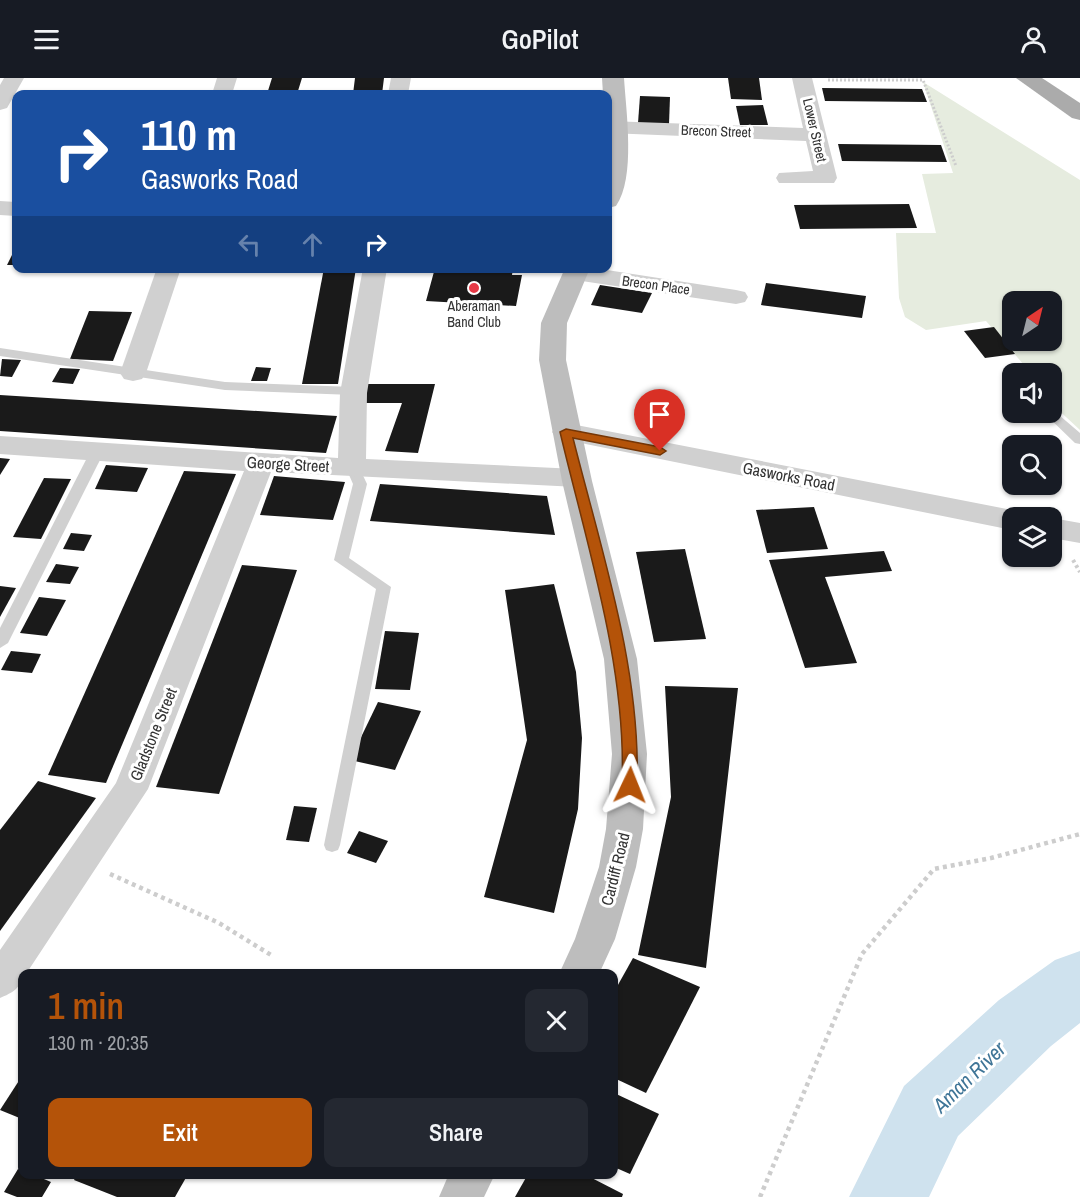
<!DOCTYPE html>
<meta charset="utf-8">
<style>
:root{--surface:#171b24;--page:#242831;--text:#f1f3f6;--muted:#9ea1a6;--accent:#b45309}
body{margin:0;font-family:"Archivo Narrow",sans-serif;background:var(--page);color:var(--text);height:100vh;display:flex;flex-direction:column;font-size:22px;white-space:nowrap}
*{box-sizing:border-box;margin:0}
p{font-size:20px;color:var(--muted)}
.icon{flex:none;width:33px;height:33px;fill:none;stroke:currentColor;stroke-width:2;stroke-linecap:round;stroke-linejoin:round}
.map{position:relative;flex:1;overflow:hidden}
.side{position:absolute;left:18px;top:891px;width:600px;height:210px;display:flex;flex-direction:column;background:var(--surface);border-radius:12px;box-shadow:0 2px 4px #0004}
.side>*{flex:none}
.banner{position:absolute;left:12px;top:12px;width:600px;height:183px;border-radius:12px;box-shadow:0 2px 4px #0004;background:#1a4fa0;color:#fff;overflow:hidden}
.needle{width:39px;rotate:35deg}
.tools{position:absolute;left:1002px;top:213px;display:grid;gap:12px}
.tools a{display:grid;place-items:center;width:60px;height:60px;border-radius:12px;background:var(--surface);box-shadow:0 2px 4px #0004;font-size:30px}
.pin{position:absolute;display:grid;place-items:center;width:51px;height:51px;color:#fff;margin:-62px -26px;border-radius:50% 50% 50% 0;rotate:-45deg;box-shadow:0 0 6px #0007}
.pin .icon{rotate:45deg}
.me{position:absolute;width:66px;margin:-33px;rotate:2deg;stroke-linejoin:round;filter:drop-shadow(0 0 4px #0008)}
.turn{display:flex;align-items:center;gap:21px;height:126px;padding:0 30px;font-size:27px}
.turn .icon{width:78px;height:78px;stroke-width:2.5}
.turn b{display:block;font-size:42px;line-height:51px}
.lanes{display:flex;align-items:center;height:57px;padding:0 30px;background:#0003;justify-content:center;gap:30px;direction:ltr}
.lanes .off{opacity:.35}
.round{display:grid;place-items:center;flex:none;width:63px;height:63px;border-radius:12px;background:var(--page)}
.head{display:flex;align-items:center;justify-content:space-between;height:102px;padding:0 30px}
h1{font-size:36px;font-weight:600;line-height:45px;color:var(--accent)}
.cta{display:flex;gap:12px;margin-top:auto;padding:12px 30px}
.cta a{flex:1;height:69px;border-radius:12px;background:var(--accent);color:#fff;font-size:24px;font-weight:600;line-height:69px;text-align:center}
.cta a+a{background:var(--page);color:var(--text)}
header{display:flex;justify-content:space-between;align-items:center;height:78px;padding:0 30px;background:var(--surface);font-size:27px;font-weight:600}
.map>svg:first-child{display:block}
.green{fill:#e6ecdf;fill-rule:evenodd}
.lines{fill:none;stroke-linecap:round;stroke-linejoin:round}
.river{fill:#cfe2ee;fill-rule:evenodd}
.building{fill:#1a1a1a}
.path-far2{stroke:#cdcdcd;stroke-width:3;stroke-dasharray:2 2;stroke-linecap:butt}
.path-far1{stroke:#cdcdcd;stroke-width:4;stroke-dasharray:3 3;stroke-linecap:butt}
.path{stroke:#cdcdcd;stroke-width:4.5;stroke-dasharray:4 4;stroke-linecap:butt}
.service{fill:#d0d0d0;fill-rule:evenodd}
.minor{fill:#d0d0d0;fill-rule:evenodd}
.secondary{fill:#bdbdbd;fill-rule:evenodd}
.primary{fill:#ababab;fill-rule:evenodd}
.route{fill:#b45309;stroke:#753606;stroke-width:1.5}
.poi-dot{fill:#e63946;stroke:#fff;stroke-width:2}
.labels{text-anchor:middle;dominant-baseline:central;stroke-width:6;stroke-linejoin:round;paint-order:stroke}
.far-street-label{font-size:14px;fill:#333;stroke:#fff}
.far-poi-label{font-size:14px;fill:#333;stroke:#fff}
.street-label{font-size:16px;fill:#333;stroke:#fff}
.near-water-label{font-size:21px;font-style:italic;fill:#3f7597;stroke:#fff}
</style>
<header><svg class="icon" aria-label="menu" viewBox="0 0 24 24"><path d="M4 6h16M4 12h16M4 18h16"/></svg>GoPilot<svg class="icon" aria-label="person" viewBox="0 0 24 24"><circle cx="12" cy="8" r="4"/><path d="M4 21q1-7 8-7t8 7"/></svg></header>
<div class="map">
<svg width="1080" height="1119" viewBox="0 0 1080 1119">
<rect width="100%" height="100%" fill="#fff"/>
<path class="green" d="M923,4L1080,102V352L1052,326V296L1021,295L1024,287L986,243L926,252L905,239L899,220L896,155H936L922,96L953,95ZM1012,224H1052V262H1012Z"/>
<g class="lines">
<polygon class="river" points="1080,873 1080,945 1051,968 958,1058 929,1119 849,1119 904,1008 999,922 1055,882"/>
</g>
<g class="building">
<polygon points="272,0 302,0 297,16 267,16"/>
<polygon points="355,0 384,0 382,16 353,16"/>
<polygon points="728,0 759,0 762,22 731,21"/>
<polygon points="822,10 922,11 927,24 825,23"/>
<polygon points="640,18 670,19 669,46 638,45"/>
<polygon points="763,27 768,47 740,47 736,28"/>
<polygon points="838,66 941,67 947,84 842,83"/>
<polygon points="909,126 917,150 800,151 794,127"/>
<polygon points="16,169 16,187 7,187"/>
<polygon points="324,190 356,190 338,306 302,306"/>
<polygon points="435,190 513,190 512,197 522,197 516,228 426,223"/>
<polygon points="766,205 866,218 862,240 761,227"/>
<polygon points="600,207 652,215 642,235 591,227"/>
<polygon points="89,233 132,234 113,283 70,281"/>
<polygon points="994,249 1015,276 985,280 964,253"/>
<polygon points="2,281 21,282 12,299 0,298"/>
<polygon points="256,289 271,290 267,303 251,303"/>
<polygon points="60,290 80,291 73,306 52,304"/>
<polygon points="364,306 435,306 418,375 385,373 402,325 362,325"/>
<polygon points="0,317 337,338 326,375 0,353"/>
<polygon points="0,380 10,381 0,397"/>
<polygon points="106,387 148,390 137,414 95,411"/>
<polygon points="184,393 236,396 106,705 48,697"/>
<polygon points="274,398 345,404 333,442 260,437"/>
<polygon points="44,400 71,401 41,461 13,459"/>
<polygon points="380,406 547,418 555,457 370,443"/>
<polygon points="814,429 828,471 767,475 756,432"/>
<polygon points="71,455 92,457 84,473 63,471"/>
<polygon points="685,471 706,561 654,564 636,474"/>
<polygon points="884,473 892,493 825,499 857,585 805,590 769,482"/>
<polygon points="56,486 79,489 70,506 46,504"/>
<polygon points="242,487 297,492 219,716 156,709"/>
<polygon points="554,506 576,594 582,660 578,731 554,835 484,819 527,662 505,512"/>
<polygon points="0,508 16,510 0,539"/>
<polygon points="39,519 66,522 47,558 20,555"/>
<polygon points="385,553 419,555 410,612 375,611"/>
<polygon points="11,573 41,576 32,595 1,592"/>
<polygon points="665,608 738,610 706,890 638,877 671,719"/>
<polygon points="378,624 421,633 395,692 350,682"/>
<polygon points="38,703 96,720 0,853 0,752"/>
<polygon points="294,728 317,730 309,764 286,762"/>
<polygon points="359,753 388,763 376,785 347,775"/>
<polygon points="633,880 700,909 646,1015 614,1000 614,914"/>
<polygon points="22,998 22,1041 0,1032"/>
<polygon points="614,1015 659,1036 630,1096 614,1089"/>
<polygon points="18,1091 22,1093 22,1096 32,1096 51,1104 42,1119 17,1119 4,1114"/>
<polygon points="77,1096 188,1096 175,1119 117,1119 74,1102"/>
<polygon points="528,1096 584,1096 623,1116 622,1119 515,1119"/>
</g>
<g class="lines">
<polyline class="path-far2" points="828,2 923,2 956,88"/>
<polyline class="path-far1" points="1073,482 1080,494"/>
<g class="path">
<polyline points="110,796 219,845 271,877"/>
<polyline points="760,1119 862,876 934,791 991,780 1080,756"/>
</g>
<g class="service">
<polygon points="0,270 225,304 353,309 359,313 353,317 225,312 0,278"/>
<polygon points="1011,289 1019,296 1012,296 1012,300 1005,293"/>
<polygon points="1052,331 1080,355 1080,366 1075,365 1043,334 1052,334"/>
<polygon points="97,370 104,374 8,565 0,570 0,550 90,374"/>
<polygon points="353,386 358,387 367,406 349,480 391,509 340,767 338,772 332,774 326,772 324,767 376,511 334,482 353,406 346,390"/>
</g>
<g class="minor">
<polygon points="4,0 24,0 7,30 0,32 0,7"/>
<polygon points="217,0 237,0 232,16 212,16"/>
<polygon points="391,0 411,0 408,16 388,16"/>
<polygon points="792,0 812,0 837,100 834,105 779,105 776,100 779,95 813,93 806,63 608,55 608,43 803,50"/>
<polygon points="0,123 16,124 16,138 0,137"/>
<polygon points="157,190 181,190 146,295 142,301 133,303 124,301 120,295"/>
<path d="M363,190H387L367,315L366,381L577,391L587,394L591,400L587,406L577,409L271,394L148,711L26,896H22C22,910 12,915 0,920V872L116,705L244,393L0,376V358L338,380L340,315Z"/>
<polygon points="566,190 594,190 736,212 745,214 748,219 745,224 736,226 575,202 566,200 563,195"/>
<polygon points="566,345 1012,432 1022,435 1025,440 1012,440 1012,452 556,360 552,354 556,348"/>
<polygon points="1052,440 1080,445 1080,465 1052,460"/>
</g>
<g class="secondary">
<path d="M602,0H624C626,33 636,100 616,128L608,130V16H603Z"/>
<polygon points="565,190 590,190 567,245 566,282 592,403 637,581 647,676 643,751 636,789 615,861 599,896 559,896 575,861 599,789 606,751 612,676 604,581 562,403 539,282 541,245"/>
<polygon points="449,1096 495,1096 484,1119 439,1119"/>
</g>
<polygon class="primary" points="1016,0 1042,0 1080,25 1080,42 1072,40"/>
</g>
<path class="route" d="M566,351L660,369L666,373L660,377L573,360C601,472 641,590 637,707L630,713L622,707C627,590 587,468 560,354Z"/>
<circle class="poi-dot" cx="474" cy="210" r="6"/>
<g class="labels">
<g class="far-street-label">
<text transform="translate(815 52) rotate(77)">Lower Street</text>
<text transform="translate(716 53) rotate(2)">Brecon Street</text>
<text transform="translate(656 207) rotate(8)">Brecon Place</text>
</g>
<g class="far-poi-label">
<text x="474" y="228">Aberaman<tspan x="474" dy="16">Band Club</tspan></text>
</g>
<g class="street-label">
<text transform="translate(288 386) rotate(3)">George Street</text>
<text transform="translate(789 398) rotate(11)">Gasworks Road</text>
<text transform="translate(153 656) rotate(-68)">Gladstone Street</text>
<text transform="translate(615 791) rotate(-76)">Cardiff Road</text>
</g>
<g class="near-water-label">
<text transform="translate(969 999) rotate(-44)">Aman River</text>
</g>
</g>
</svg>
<div class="tools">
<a><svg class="needle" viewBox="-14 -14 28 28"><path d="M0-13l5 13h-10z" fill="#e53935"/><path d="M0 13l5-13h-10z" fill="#9ea1a6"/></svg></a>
<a><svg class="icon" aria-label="sound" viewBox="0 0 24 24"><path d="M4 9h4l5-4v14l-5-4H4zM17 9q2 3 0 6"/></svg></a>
<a><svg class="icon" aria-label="search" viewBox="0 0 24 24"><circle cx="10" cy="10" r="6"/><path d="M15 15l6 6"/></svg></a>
<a><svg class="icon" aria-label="layers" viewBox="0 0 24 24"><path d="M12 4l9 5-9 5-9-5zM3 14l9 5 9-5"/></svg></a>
</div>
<div class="pin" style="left:660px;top:373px;background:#d93025"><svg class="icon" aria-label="arrive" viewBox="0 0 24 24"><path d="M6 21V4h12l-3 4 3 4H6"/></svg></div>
<svg class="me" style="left:630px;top:707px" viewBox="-20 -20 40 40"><path d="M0-17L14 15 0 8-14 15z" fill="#b45309" stroke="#fff" stroke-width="4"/></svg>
<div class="banner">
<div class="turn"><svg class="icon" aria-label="right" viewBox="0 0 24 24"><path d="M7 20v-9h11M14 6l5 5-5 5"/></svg><div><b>110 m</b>Gasworks Road</div></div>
<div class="lanes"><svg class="icon off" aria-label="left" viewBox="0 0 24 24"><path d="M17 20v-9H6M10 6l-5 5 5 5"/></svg><svg class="icon off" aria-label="ahead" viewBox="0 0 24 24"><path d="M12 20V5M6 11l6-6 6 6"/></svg><svg class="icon" aria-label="right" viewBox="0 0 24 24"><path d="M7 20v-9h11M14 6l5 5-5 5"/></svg></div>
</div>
<section class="side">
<div class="head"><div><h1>1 min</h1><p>130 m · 20:35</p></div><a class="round"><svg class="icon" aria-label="close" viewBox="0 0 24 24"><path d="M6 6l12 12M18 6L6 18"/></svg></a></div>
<div class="cta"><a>Exit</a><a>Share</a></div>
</section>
</div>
